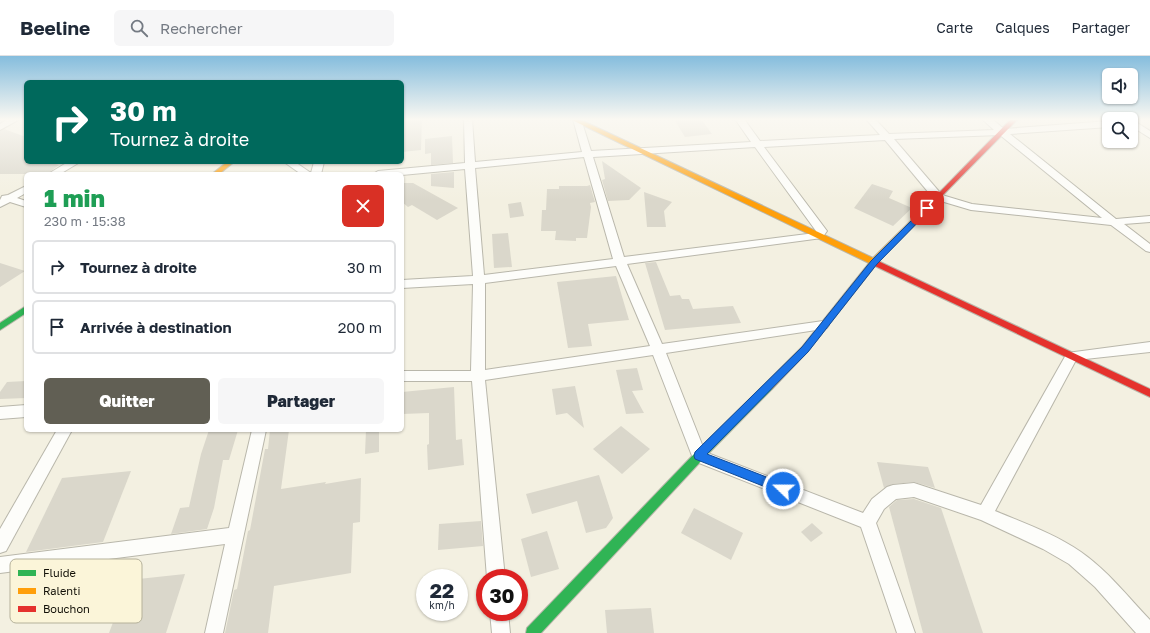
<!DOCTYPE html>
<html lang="fr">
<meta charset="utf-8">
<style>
:root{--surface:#fff;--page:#f6f6f7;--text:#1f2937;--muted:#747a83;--line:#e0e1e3;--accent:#615f54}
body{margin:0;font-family:"Golos Text",sans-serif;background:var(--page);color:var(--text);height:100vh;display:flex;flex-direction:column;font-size:15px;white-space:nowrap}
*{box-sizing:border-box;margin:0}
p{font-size:13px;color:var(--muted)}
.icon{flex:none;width:22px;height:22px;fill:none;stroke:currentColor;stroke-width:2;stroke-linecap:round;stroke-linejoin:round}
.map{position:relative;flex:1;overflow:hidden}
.sheet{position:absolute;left:24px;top:116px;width:380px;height:260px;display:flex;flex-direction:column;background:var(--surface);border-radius:6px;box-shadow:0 1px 3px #0004}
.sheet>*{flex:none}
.guide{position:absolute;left:24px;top:24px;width:380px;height:84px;border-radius:6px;box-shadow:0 1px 3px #0004;background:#00695c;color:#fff;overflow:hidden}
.fabs{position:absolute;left:1102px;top:12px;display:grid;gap:8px}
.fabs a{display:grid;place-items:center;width:36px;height:36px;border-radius:6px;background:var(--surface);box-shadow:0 1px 3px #0004;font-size:20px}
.speed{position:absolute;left:416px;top:513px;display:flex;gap:8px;font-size:20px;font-weight:700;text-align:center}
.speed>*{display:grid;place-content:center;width:52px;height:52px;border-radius:50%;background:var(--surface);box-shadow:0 1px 3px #0004;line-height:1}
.speed small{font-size:10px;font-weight:400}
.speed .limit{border:6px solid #d22;background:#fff;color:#111}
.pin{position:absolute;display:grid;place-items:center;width:34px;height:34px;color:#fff;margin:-17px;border-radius:8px;box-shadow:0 2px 6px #0006}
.me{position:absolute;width:44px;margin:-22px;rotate:292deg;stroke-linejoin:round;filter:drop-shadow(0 0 3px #0008)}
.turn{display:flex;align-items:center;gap:14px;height:84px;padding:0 20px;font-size:18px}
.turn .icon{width:52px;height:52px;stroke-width:2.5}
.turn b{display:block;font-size:28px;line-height:34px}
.round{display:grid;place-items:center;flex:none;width:42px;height:42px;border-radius:6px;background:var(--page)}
.summary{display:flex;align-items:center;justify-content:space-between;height:68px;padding:0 20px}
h1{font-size:24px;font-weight:800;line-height:30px;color:#1e9e55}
.cta{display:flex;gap:8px;margin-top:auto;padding:8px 20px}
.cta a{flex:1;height:46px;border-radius:6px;background:var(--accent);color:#fff;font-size:16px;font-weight:800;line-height:46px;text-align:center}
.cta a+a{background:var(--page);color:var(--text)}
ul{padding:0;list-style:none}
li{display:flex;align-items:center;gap:12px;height:54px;margin:0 8px 6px;padding:0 12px;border:2px solid var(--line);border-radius:6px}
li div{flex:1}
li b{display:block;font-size:15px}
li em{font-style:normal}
header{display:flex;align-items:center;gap:24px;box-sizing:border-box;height:56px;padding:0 20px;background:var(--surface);border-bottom:1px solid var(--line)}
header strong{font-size:19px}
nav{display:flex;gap:22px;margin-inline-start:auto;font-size:14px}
.search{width:280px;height:36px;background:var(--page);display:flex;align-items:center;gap:10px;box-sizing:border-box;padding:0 14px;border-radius:6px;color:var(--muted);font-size:15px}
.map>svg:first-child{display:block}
.building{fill:#dad7cb}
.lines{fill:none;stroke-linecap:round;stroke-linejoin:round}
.street-casing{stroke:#b9b7ab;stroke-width:2}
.fast-casing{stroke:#b9b7ab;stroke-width:2}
.slow-casing{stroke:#b9b7ab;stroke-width:2}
.jam-casing{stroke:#b9b7ab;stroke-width:2}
.street{fill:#fdfdfa;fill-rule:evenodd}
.fast{fill:#30b455;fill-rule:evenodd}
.slow{fill:#ff9f0a;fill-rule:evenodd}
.jam{fill:#e5322d;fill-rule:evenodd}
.route{fill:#1a73e8;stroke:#114b97}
.key{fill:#fbf5d9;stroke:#b5b19a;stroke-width:1}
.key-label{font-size:11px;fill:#131108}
</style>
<header>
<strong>Beeline</strong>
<div class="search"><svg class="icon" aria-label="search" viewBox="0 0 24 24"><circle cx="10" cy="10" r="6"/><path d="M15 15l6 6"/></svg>Rechercher</div>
<nav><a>Carte</a><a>Calques</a><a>Partager</a></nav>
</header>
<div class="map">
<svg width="1150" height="577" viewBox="0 0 1150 577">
<rect width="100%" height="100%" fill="#f3f0e1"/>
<g class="building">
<polygon points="406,63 422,63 421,94 402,96"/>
<polygon points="674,63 701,63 712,78 685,81"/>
<polygon points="4,73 26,81 26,106 48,106 59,109 47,118 0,118 0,75"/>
<polygon points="452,80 453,107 431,109 431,97 425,98 425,83"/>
<polygon points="602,105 641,132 629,144 608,145 602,124 605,123"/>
<polygon points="454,116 454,132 431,130 431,118"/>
<polygon points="402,127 413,127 458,152 437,164 412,149 408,151 402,146"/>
<polygon points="872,128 893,135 889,142 912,152 893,170 854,152"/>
<polygon points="590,129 595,146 590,147 591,151 587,182 576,182 576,185 555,184 556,175 541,175 542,154 546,154 547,133 559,133 559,130 587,130"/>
<polygon points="644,136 672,146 664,155 666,171 647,171"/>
<polygon points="521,146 524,160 510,162 508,148"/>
<polygon points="508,177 512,211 494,212 492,178"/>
<polygon points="656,206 670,240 680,239 682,243 689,243 693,253 733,250 741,267 665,274 645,207"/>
<polygon points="0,207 25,215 0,231"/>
<polygon points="616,220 629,264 588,268 592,290 568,292 557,226"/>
<polygon points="637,312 643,334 632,335 644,357 626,358 616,314"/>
<polygon points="26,325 26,342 0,343 0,336 7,326"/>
<polygon points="575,330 584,372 567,357 556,359 552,333"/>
<polygon points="454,331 456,384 462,383 464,409 428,414 427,389 429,388 429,357 402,358 402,336"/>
<polygon points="621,370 650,393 622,418 593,393"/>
<polygon points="209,374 238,374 229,404 223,404 214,452 207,473 171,478 180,452 189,451 201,398"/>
<polygon points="270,374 289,374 281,433 326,426 325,428 361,422 360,466 353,467 351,517 274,530 268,577 225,577 234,534 237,533 248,475 250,474 265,393 268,393"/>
<polygon points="366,374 379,374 379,396 365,398"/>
<polygon points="877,406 928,411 935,432 914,426 893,428 884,432"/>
<polygon points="131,415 103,486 26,496 62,422"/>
<polygon points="599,419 613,462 606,472 586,477 577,445 532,458 526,438"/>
<polygon points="914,443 941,452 983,577 923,577 889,451 897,444"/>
<polygon points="694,452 743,477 731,504 681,477"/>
<polygon points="481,465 483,490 438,494 439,468"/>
<polygon points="812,467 823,477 811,486 801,476"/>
<polygon points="547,475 559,513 531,521 521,483"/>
<polygon points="185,518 166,577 109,577 129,524"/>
<polygon points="651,552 654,577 607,577 605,554"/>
</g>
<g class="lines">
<g class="street-casing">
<g id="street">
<polygon points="8,63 20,63 0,74 0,68"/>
<path d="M464,63H472L475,106L582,96L573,63H581L591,95L751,86L735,63H744L760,85L880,79L866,63H875L889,78L994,74L982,63H992L1004,73L1109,65V71L1010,78L1116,163L1150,160V166L1124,168L1150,188V196L1146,195L1111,169L971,154L934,143L885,84L764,91L827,175L822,182L627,208L662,288L823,265L827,266L829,269L827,272L823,273L666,297L705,396L863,457L872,443L887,431L893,429L914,427L981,449L1067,297L1150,286V296L1076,304L995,455C1024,467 1055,478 1081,496C1107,514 1128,541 1150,564V577H1136L1095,531L1069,508L1043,493L981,464L914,441L896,443L884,453L876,467L915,577H897L861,471L694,405L653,299L485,324L505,522H487L472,325H402V315H471L473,228L402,232V224L473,220L465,113L402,119L373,118L378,115L465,107ZM1000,79L1102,162L972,148L942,139L894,83ZM755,91L816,175L815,177L624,201L593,101ZM584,101L613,203L484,219L475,112ZM616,210L650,290L485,314V227Z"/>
<polygon points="1131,63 1150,75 1150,82 1131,70"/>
<polygon points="68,106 80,106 60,118 48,118"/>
<polygon points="284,106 295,106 311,117 314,106 324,106 321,118 301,118"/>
<polygon points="26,130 26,137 17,142 26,145 26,151 10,146 0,151 0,144 2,140 8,139"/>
<polygon points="26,349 26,361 0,363 0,351"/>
<polygon points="57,374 72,374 6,495 0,497 0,473"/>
<polygon points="252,374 266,374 223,577 205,577 225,488 0,517 0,501 229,472"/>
<polygon points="490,556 508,556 510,577 492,577"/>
</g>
</g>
<g class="fast-casing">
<g id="fast">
<polygon points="26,250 26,257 0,274 0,267"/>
<polygon points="769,326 772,327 774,330 772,333 703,403 541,577 526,577 527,572 695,397 766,327"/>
</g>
</g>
<g class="slow-casing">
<g id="slow">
<polygon points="570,63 579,63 873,202 934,142 938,142 940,143 879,205 882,208 881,210 875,210 808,295 772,333 766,333 764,330 766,327 802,291 869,207"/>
<polygon points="227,106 234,106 219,118 212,118"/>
</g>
</g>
<g class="jam-casing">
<g id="jam">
<polygon points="1011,63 1018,63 938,144 934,144 934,142"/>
<polygon points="878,205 1150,333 1150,341 875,210 874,208 875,206"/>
</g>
</g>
<use href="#street" class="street"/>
<use href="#fast" class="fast"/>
<use href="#slow" class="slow"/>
<use href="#jam" class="jam"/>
</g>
<linearGradient id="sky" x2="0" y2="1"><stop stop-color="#85bddd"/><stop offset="0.44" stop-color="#faf8f2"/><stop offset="1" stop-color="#faf8f2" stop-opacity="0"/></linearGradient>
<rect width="1150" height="144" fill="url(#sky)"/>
<polygon class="route" points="927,150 931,152 930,154 877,208 808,296 707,398 787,429 788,433 787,436 783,438 695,403 694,400 695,396 802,291 871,205 925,151"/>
<rect x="10" y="503" width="132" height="64" rx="6" class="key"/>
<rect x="18" y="514" width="18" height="6" fill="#30b455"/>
<rect x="18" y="532" width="18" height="6" fill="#ff9f0a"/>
<rect x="18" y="550" width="18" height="6" fill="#e5322d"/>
<g class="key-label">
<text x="43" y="521">Fluide</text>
<text x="43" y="539">Ralenti</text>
<text x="43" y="557">Bouchon</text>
</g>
</svg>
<div class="fabs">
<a><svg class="icon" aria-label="sound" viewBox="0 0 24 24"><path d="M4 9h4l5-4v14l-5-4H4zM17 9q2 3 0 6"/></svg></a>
<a><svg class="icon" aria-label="search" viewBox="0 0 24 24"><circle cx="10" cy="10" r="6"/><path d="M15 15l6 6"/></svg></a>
</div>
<div class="speed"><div>22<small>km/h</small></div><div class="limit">30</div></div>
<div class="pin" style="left:927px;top:152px;background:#d93025"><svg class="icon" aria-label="arrive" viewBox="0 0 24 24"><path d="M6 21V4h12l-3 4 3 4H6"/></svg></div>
<svg class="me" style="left:783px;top:433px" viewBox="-20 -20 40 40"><circle r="17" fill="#1a73e8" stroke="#fff" stroke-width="3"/><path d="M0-11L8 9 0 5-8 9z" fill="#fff"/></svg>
<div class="guide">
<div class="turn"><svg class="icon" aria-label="right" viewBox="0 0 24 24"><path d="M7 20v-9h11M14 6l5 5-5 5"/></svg><div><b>30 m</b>Tournez à droite</div></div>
</div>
<section class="sheet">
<div class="summary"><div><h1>1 min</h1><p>230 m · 15:38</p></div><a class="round" style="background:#d93025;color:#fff"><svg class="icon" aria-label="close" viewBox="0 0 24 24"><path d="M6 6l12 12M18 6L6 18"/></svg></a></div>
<ul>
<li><svg class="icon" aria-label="right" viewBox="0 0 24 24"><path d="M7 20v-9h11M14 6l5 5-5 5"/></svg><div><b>Tournez à droite</b></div><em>30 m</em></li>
<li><svg class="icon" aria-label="arrive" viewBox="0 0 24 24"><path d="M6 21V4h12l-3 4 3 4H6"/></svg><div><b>Arrivée à destination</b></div><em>200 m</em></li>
</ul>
<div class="cta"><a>Quitter</a><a>Partager</a></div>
</section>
</div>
